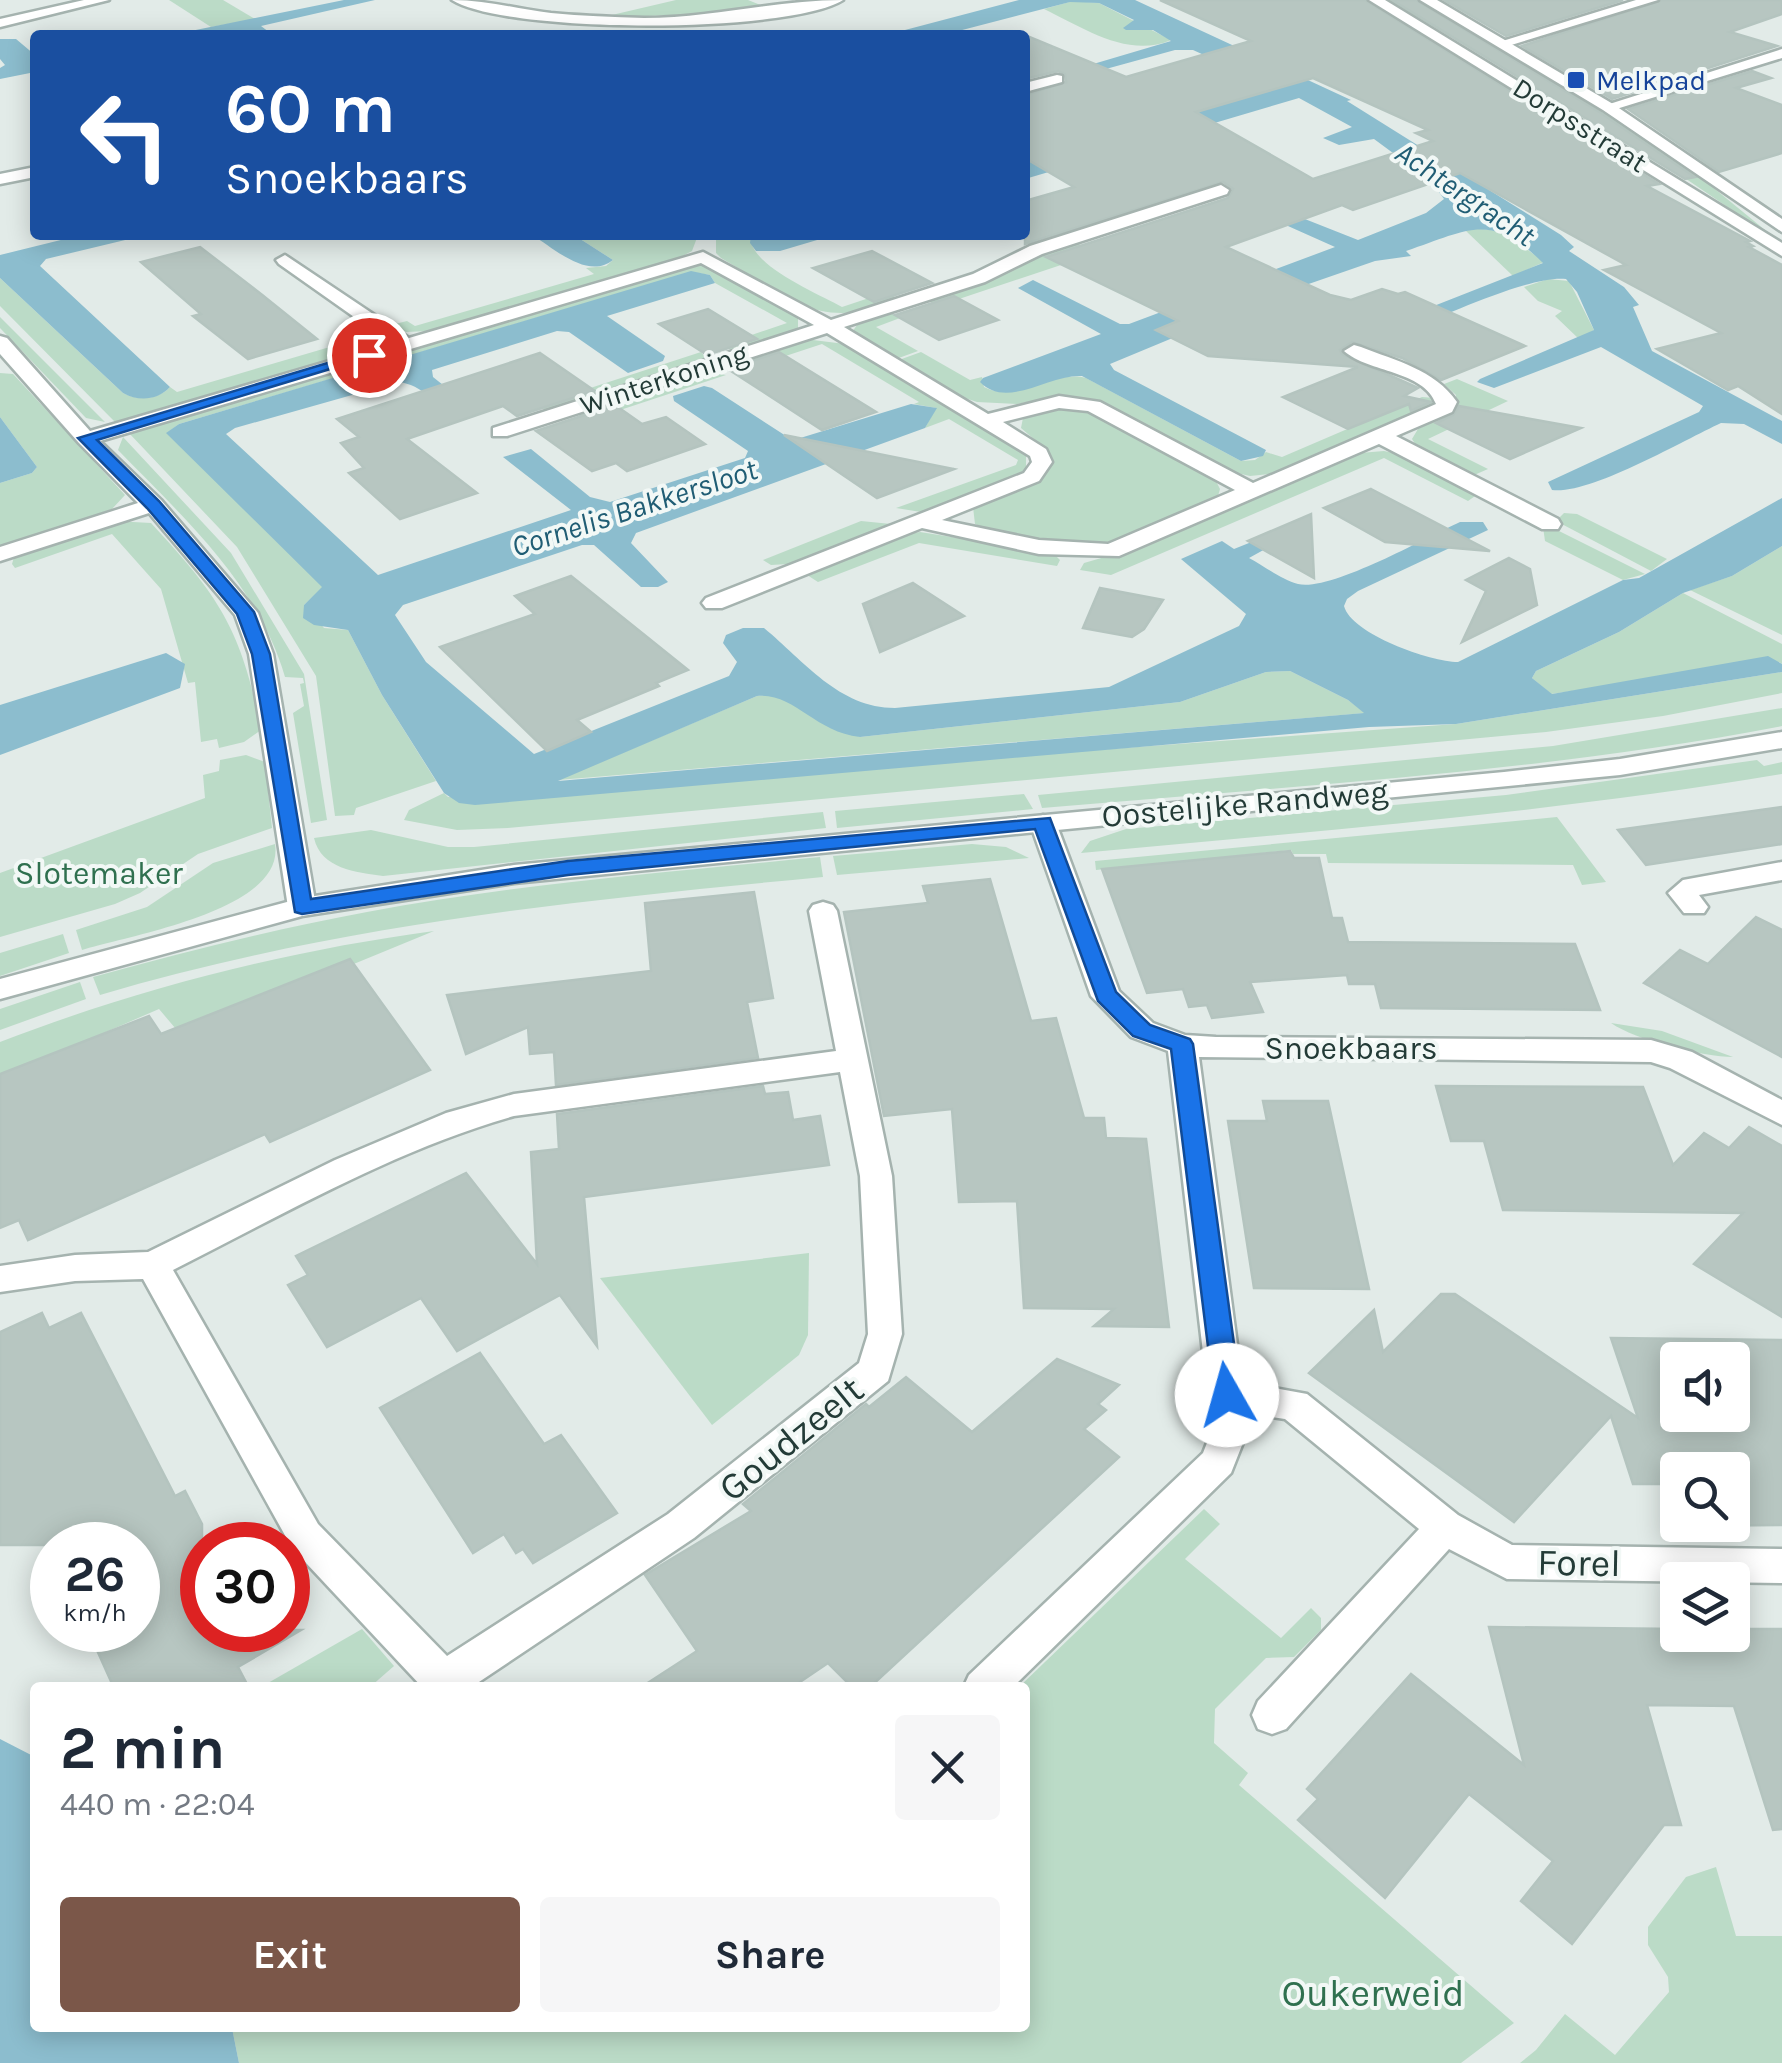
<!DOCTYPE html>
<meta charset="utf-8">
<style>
:root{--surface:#fff;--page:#f6f6f7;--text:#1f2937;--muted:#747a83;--accent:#7b5749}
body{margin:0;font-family:Karla,sans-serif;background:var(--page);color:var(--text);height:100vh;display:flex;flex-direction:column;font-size:38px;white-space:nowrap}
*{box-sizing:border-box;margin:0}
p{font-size:32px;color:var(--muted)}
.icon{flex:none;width:55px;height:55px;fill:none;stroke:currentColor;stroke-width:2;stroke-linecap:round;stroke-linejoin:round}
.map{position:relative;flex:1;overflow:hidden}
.panel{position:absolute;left:30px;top:1682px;width:1000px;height:350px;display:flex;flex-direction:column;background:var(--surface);border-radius:10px;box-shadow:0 5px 25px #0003}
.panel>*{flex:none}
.banner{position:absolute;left:30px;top:30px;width:1000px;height:210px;border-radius:10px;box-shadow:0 5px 25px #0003;background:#1a4fa0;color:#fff;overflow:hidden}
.fabs{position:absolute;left:1660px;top:1342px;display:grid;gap:20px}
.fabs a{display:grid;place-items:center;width:90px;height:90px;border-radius:10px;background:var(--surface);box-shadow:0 5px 25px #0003;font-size:50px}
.speed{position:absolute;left:30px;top:1522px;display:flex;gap:20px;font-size:50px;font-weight:700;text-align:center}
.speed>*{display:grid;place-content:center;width:130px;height:130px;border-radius:50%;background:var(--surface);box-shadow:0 5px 25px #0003;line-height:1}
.speed small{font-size:25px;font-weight:400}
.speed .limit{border:15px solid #d22;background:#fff;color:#111}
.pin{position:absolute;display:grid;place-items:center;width:85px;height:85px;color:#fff;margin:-42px;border:5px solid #fff;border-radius:50%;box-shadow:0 2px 10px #0007}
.me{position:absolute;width:110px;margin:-55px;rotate:353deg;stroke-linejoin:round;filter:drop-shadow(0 0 8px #0008)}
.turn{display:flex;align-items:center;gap:35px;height:210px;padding:0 30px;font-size:45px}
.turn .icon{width:130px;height:130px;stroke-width:2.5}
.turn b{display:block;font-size:70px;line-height:85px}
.round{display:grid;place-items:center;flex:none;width:105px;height:105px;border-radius:10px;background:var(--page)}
.summary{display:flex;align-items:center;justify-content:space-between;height:170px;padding:0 30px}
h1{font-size:60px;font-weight:700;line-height:75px}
.cta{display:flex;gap:20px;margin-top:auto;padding:20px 30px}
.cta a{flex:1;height:115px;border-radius:10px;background:var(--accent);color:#fff;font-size:40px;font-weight:700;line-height:115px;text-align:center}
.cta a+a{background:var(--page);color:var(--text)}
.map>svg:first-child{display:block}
.green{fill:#bbdbc7}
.water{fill:#8cbdce;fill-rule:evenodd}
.building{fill:#b7c6c1;stroke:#b4c4bf;stroke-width:2.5;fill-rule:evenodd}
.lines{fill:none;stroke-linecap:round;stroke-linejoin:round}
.minor-casing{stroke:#a5b3af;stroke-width:5}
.tertiary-casing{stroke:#a5b3af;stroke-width:5}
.minor{fill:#fff;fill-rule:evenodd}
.tertiary{fill:#fff;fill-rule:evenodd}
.route{fill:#1a73e8;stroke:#114b97;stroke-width:2.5}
.transit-dot{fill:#1a4fb4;stroke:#f2f8f6;stroke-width:4}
.labels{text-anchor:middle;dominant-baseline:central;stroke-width:8;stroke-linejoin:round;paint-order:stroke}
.far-transit-label{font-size:28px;fill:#164399;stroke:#f2f8f6;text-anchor:start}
.far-street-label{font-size:28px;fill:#233b37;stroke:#f2f8f6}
.far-water-label{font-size:30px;font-style:italic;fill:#205d74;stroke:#f2f8f6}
.street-label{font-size:32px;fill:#233b37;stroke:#f2f8f6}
.park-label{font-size:32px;fill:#2f704f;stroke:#f2f8f6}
.near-street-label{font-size:38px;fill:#233b37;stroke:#f2f8f6}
.near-park-label{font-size:38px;fill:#2f704f;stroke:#f2f8f6}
</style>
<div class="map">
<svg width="1782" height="2063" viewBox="0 0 1782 2063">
<rect width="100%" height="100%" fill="#e2ebe8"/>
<g class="green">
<polygon points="169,0 223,0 255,19 211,27"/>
<polygon points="676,0 748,0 763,6 803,0 818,2 748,12 599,18"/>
<polygon points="1388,0 1416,0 1562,85 1688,167 1782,244 1648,153"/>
<path d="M1073,1L1099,3L1171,40C1128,59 1082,27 1044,9Z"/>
<polygon points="1475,228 1504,232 1544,262 1513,276 1466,231"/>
<polygon points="574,235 698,235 692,251 677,259 429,331 406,332 391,325 407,321 415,326 594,274 586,268 606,266 613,260"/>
<path d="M716,235H751C746,264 817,293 842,307L890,291L896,299C821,335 784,294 721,258L716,253Z"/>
<polygon points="1073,242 1100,252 938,306 927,300"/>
<polygon points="697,265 716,268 798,317 798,329 735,351 719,346 787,323 715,283 710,275 691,272 179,424 167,433 323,587 304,605 324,628 348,630 382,695 436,781 356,808 354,815 335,816 316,676 237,547 128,432"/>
<path d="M0,278L123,393C138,401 158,400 170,387L177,392L374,334L375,337L373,345L358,352L115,422L0,306Z"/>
<polygon points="1548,279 1569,281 1594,330 1579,339 1555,316 1562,311 1538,301 1524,287"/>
<polygon points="889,312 900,318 876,327 918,351 896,359 852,332 860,321"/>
<polygon points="0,317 105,422 86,418 0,328"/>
<polygon points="805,339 845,344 1026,453 1026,469 1011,480 921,512 896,508 1016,465 1018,460 949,419 925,428 936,408 914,404 919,402 822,344 746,369 740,362"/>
<polygon points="701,352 708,360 549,412 538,405"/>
<path d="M921,352L970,380L982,377L984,387C1018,405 1052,369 1086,378L1241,461L1255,460L1266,452L1282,457L1422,397L1435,398L1430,409L1278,473L1250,476L1228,471L1101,403L1058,396L1017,404L977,402L962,397L899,360Z"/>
<polygon points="706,372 726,375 587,421 577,414"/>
<polygon points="0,373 13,374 125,495 112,509 0,549 0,483 32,473 37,467 0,417"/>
<polygon points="1457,379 1508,401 1428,439 1488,469 1472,476 1419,450 1412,439 1418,429 1455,410 1456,395 1444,384"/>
<path d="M1066,408L1093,414L1215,479L1220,489L1218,496C1194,512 1132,540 1104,544C1064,549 1011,540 975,524L973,507L1039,479L1050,468V453L1021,428L1023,418L1031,413Z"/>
<path d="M123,437L231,553L304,674L327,820L311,823L293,713L304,706L300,684L304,683L303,678L285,677C258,584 184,518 118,450Z"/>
<polygon points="1384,451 1408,456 1478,494 1468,501 1384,458 1111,575 1080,570 1084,563 1129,550 1360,453"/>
<polygon points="1564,513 1577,514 1667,559 1651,571 1556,521"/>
<path d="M115,521L151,523C219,596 242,630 261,730L244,742L219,748L217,739L201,742L195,682L188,683L161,589L112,534L15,568L12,564L15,554Z"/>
<polygon points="861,521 891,524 788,564 771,565 763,560"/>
<polygon points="1547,525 1645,574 1623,580 1545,541 1543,527"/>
<polygon points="920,532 1053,553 1060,560 1057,566 919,543 818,582 804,573 901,535"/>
<polygon points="1782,546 1782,635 1690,590 1732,576"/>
<polygon points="1683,593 1782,644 1782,664 1779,662 1551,694 1532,678 1536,671 1619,632"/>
<polygon points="1290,671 1348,700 1365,713 558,780 757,696 774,694 860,737 1180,702 1266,672"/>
<polygon points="1782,672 1782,693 1663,716 1546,732 508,828 457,830 404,820 409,810 444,793 448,797 1456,724"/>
<path d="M1782,708V726C1539,773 1289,786 1042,808L1038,795L1553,746Z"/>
<polygon points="246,755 265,762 272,828 198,854 140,893 115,904 0,937 0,873 205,798 203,775 219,771 220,760"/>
<path d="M1757,760L1764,766L1782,762V774C1550,813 1316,831 1081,853L1090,841L1126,829L1506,795Z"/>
<polygon points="1024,794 1033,809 837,828 835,811"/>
<path d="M823,812L826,828L383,876C356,872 321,869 314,838L371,830L448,847H474Z"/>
<polygon points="1557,817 1606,882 1582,885 1573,865 1328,863 1326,854 1293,854 1291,850 1096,870 1095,861"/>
<path d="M275,844C286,910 130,935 82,950L76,930L147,907L213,863Z"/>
<polygon points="972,844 1006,847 1029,858 837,875 833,856"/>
<path d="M820,857L823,877C579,900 336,925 100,995L93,977C184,952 275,929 367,912C516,884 669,872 820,857Z"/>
<path d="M434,931L181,1035L159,1009L0,1078V1042C140,988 286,951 434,931Z"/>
<polygon points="63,934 69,953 0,976 0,953"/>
<polygon points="80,982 86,999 0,1030 0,1009"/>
<path d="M1611,1023L1662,1031L1733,1057C1703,1057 1635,1040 1611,1023Z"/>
<polygon points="809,1253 808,1335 799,1355 712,1425 600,1278"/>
<polygon points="1204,1509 1220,1524 1185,1559 1281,1638 1311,1608 1321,1618 1321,1630 1294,1657 1266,1658 1215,1709 1214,1743 1248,1773 1239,1785 1514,2023 1461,2063 239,2063 232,2028 1025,2028 1025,1688 1019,1687"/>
<polygon points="362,1629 394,1666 370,1687 261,1687"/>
<polygon points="1716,1867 1736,1936 1782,1936 1782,2063 1520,2063 1536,2050 1565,2014 1615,2055 1669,1992 1668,1977 1648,1945 1648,1927 1686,1877"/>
</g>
<g class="water">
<polygon points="344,0 375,0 261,26 273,35 224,31 171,35"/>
<path d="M1019,0H1135L1351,100L1347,101L1561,235L1574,247L1569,251L1624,287L1639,305L1633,307L1652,351L1782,421V444L1744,424L1721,423C1682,441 1590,495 1552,490L1548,482L1699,412L1703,406L1601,347L1494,388L1477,382L1480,379L1594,330L1577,292L1566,279C1530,275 1442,317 1405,331L1388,324L1543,263C1490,211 1469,230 1406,251L1411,256L1375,261L1274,296L1110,364L1114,370L1266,450L1263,456L1241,461L1082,376C1049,374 1007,410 980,382L983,378L1101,334L1018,288L1033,280L1120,324H1129L1335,247L1250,209L1267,204L1358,240L1426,213L1444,199L1431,181L1374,139L1339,145L1323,138L1352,127L1299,98L1025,179L1026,159L1277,88L1193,50H1175L1084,75L1073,70L1171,41L1153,30H1126L1123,28L1134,20L1099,3L1070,2L943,35H886Z"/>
<polygon points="0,39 16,39 35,55 35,72 0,79 0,68 5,65 0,59"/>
<path d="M81,235H146L46,259L40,266L170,387C158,400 139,402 123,393L0,278V255Z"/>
<path d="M532,235H574L613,260C588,280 555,249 532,235Z"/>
<polygon points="751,235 834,235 780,251 756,251 750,243"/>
<path d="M691,271L710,275L715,283L607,316L665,356L663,361L628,373L569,332L557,331L432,370L433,377L453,393L472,417L456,422C439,406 422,384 398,382L235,428L226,434L378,575L571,510L503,457L531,449L590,497L610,502L745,458L748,451L674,401L673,396L704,386L712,388L786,436L797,439L911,404L937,408L925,428L636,533L631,543L668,582L658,587H641L594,545H582L403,605L395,615L426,662L534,754L729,676L737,662L723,643L726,635L743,628H764C804,661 839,708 895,708L1109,687L1239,626L1246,614L1181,559L1222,541L1234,549L1254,541L1267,548L1249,558C1264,566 1282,580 1298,584C1330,592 1427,537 1460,522H1483L1488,530L1358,591L1347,599L1344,606C1351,634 1431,662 1458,662L1623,580L1639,578L1782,498V546L1732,576L1683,593L1619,632L1536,671L1532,678L1552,694L1768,656L1782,664V672L1456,724L1369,727L475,805L459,803L444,793L382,695L348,630L314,625L303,618L304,605L322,587L166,433L179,424ZM1290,671L1348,700L1364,713L558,781L757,696C795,693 814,732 860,737L1180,702L1266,672Z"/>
<polygon points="0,417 37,467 32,473 0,483"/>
<polygon points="166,653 185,664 180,688 0,755 0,705"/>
<polygon points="0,1739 35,1757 35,2028 232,2028 239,2063 0,2063"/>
</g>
<g class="building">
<path d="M1160,0H1365L1659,184L1647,186L1750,241L1746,242L1753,246L1749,247L1782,265V414L1738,386L1728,390L1657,349L1721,333L1604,270L1626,265L1460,173L1353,210L1342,205L1226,247L1330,295L1351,300L1382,289L1398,294L1405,292L1525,346L1441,380L1402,358L1352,342L1340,350L1342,354L1418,388L1404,396L1431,402L1411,411L1409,404L1348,429L1283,397L1358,367L1208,356L1156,330L1178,321L1046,257L1228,198L1233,189L1223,182L1025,244V201L1074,187L1025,158V95L1066,82L1065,74L1058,71L1025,79V35L1126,77L1251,41ZM1313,78L1428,130L1416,133L1433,141L1313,179L1196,112Z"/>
<polygon points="1392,0 1416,0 1601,113 1695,177 1685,179"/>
<polygon points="1444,0 1623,0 1506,36"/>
<polygon points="1662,0 1782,0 1782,14 1730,32 1777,46 1612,99 1522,46"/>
<polygon points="1752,71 1771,78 1736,88 1782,105 1782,153 1719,172 1628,109"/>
<polygon points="200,247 261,294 317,339 248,359 193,316 201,314 141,262"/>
<polygon points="872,251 932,283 874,302 813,268"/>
<polygon points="954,296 998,320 939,340 895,315"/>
<polygon points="708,309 757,339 707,355 659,324"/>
<polygon points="779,352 876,412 822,430 728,369"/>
<polygon points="540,353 595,391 517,416 503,406 407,439 477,493 400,519 349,473 364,468 341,443 359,437 337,419"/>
<polygon points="615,405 642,424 666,417 705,444 627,471 616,463 592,471 536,431"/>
<polygon points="1459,406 1581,428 1510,459 1436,423 1453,415"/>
<polygon points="784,435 954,469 877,498"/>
<polygon points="1371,489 1490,551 1489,551 1385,542 1324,508"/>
<polygon points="1311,514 1314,578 1248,541"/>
<polygon points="1509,558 1530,569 1537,605 1462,642 1486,591 1466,580"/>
<polygon points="571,576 688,670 656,683 659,686 577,720 591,732 547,751 440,647 535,614 515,596"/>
<polygon points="913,583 964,616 880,652 863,604"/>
<polygon points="1100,588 1163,600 1144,629 1132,637 1083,628"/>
<polygon points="1782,807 1782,844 1646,865 1618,830"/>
<polygon points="1290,851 1294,858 1319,858 1332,918 1342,918 1348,942 1575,944 1600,1010 1381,1008 1375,984 1349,984 1347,975 1250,982 1263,1012 1212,1018 1207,1005 1189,1007 1183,989 1147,993 1102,869"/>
<polygon points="990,879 1031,1021 1056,1018 1084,1118 1104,1118 1106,1138 1146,1139 1169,1327 1094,1326 1114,1309 1024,1308 1017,1201 959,1202 952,1109 884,1116 844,912 928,903 923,886"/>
<polygon points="754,892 773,998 747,1002 758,1058 556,1085 554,1052 530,1054 528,1027 466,1054 447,995 651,971 645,903"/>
<polygon points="1756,917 1782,930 1782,1057 1644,983 1680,950 1708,964"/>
<polygon points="350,959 430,1070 270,1142 265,1134 28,1240 19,1220 0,1228 0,1074 149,1016 161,1034"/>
<polygon points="763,1086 765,1094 788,1092 793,1120 820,1116 829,1165 584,1197 597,1346 560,1295 457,1351 421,1298 327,1347 288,1285 308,1275 296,1256 466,1173 537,1264 531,1152 559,1149 557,1114"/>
<polygon points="1436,1086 1643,1087 1673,1165 1704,1133 1729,1148 1749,1127 1782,1146 1782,1317 1694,1264 1743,1213 1503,1210 1484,1141 1451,1141"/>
<polygon points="1263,1101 1328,1101 1369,1289 1254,1288 1228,1121 1267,1121"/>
<path d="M1441,1294H1455L1638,1418L1611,1338L1782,1340V1525L1679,1526L1732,1525V1470H1678V1521L1665,1484H1633L1611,1416L1514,1522L1309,1373L1374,1310L1383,1352ZM1678,1360H1732V1415H1678Z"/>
<polygon points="42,1313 49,1328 81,1313 175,1496 185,1491 202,1524 202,1630 301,1630 238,1667 249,1688 114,1688 97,1650 138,1630 138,1545 0,1545 0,1332"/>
<polygon points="480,1353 544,1444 561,1435 617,1513 533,1563 523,1549 516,1553 504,1534 473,1553 380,1408"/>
<polygon points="1057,1359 1119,1385 1098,1404 1106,1410 1084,1429 1119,1457 869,1688 853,1688 828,1663 791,1688 640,1688 697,1651 645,1575 751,1511 743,1504 866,1404 869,1407 906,1377 972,1432"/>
<polygon points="1489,1627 1678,1629 1678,1635 1732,1635 1732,1629 1782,1629 1782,1829 1773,1830 1734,1706 1647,1705 1681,1825 1664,1825 1572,1944 1521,1901 1553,1861 1469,1794 1385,1898 1298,1820 1318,1799 1307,1789 1411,1674 1524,1765"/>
</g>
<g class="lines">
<g class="minor-casing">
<g id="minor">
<polygon points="84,0 109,0 0,27 0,19"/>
<path d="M452,0C486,0 518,9 551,13C582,16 613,17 644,18C711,18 776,0 843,0C789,34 506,34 452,0Z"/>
<polygon points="1369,0 1385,0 1782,243 1782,256"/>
<polygon points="1636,0 1658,0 1508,46 1496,43"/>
<polygon points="1782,49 1782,58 1613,110 1600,107"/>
<polygon points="1057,75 1062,76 1062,82 1025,92 1025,83"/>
<polygon points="35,167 35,177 0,184 0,174"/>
<path d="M1221,185L1229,190L1227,194L1042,254L985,282L844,327L988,414L1059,396L1100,402L1253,483L1436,404C1423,370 1369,373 1344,351L1354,345L1361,347C1396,361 1434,369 1457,402L1452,412L1396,436L1558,519L1561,524L1558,529H1542L1379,444L1119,556L1039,554L922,528L722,608H706L702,603L706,598L1024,473L1032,462L1030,456L827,333L507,436H493V428L814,325L701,263L100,441L161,500L258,613L273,654L316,907L312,913H292L288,907L249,654L235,615L149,513L0,561V547L138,503L79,443L0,354V336L7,338L90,431L391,343L279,264L276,260L285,255L409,338L703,252L831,320L973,274L1030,246ZM1059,408L1088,411L1235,490L1108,544L1039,540L942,520L1039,481L1052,462L1046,449L1003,422Z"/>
<polygon points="1043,815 1056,823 1119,991 1153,1023 1185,1035 1216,1037 1651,1040 1692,1052 1782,1100 1782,1125 1670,1068 1651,1062 1199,1057 1242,1382 1307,1394 1458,1515 1512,1545 1782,1549 1782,1583 1507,1579 1449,1549 1286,1729 1272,1734 1258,1729 1252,1715 1258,1701 1419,1529 1285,1419 1246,1413 1248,1430 1231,1473 1012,1688 963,1688 969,1675 1203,1453 1212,1430 1168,1051 1131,1037 1091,996 1030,823"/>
<polygon points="1782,862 1782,880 1699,895 1708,907 1704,913 1684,913 1668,893 1683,880"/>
<path d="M823,902L833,905L837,911L892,1176L902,1334L888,1381L694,1538L470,1688H423L292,1548L143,1279L75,1281L0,1292V1266L75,1255L148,1252L335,1160L446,1113L514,1094L836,1051L809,911L813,905ZM840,1072L860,1176L868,1334L859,1363L668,1514L447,1656L318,1524L173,1270C284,1214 394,1150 514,1116Z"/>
</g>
</g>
<g class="tertiary-casing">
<g id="tertiary">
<polygon points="1420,0 1437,0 1613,104 1782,219 1782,232 1603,110"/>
<polygon points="1782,732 1782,748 1620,775 514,883 302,916 0,999 0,979 302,898 514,865 1504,772 1620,759"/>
</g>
</g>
<use href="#minor" class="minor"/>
<use href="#tertiary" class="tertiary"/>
</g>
<polygon class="route" points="364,352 376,355 97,440 159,501 254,612 270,654 311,899 568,861 1050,818 1116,992 1150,1025 1190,1039 1193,1044 1241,1395 1237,1403 1227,1407 1218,1403 1214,1395 1171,1049 1133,1036 1098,1001 1035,829 568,875 302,914 295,912 252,654 237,614 147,508 78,438"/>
<rect class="transit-dot" x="1566" y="70" width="20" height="20" rx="5"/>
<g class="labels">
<g class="far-transit-label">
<text x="1596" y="80">Melkpad</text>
</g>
<g class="far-street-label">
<text transform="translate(1580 125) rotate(32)">Dorpsstraat</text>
<text transform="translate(664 379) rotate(-18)">Winterkoning</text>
</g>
<g class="far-water-label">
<text transform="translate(1465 194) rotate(34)">Achtergracht</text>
<text transform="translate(634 508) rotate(-18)">Cornelis Bakkersloot</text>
</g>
<g class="street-label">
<text transform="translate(1245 804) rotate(-5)">Oostelijke Randweg</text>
<text x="1351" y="1048">Snoekbaars</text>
</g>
<g class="park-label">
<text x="99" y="873">Slotemaker</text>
</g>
<g class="near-street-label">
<text transform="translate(791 1439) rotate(-39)">Goudzeelt</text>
<text transform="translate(1579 1563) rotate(1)">Forel</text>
</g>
<g class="near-park-label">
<text x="1373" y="1993">Oukerweid</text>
</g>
</g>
</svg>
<div class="fabs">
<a><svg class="icon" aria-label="sound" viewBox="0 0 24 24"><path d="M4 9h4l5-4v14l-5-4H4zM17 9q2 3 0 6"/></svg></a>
<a><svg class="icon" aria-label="search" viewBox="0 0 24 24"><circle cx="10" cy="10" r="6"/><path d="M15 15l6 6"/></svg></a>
<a><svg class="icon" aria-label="layers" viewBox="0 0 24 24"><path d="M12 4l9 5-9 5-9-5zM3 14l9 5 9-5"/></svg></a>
</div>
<div class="speed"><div>26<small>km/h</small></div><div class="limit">30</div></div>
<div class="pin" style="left:369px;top:355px;background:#d93025"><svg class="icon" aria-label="arrive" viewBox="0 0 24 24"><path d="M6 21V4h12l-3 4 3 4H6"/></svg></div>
<svg class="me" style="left:1227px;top:1395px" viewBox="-20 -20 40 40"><circle r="19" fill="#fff"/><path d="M0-13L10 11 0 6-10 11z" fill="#1a73e8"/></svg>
<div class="banner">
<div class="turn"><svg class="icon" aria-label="left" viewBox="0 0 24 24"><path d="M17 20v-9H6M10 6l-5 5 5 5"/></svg><div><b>60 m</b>Snoekbaars</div></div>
</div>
<section class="panel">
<div class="summary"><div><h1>2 min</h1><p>440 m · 22:04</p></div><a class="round"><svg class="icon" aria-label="close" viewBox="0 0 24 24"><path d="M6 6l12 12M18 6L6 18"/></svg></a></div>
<div class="cta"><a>Exit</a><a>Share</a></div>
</section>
</div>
